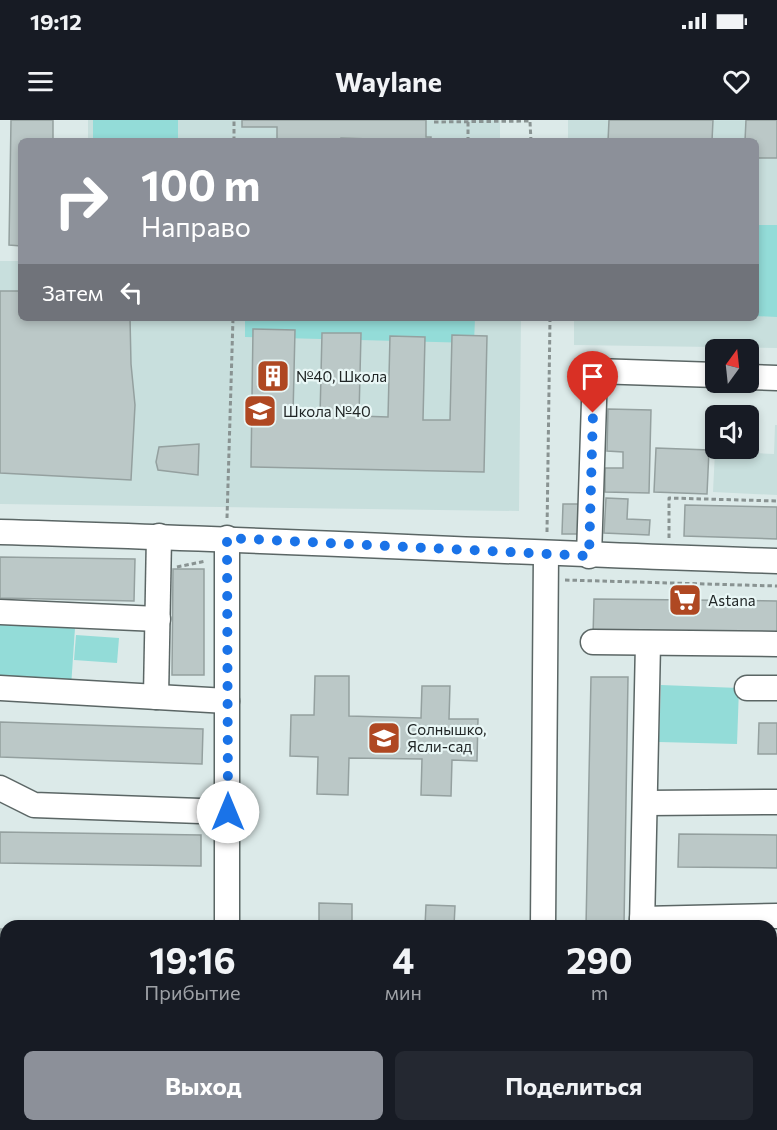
<!DOCTYPE html>
<html lang="ru">
<meta charset="utf-8">
<style>
:root{--surface:#171b24;--page:#242831;--text:#f1f3f6;--muted:#9ea1a6;--accent:#8c9099}
body{margin:0;font-family:Commissioner,sans-serif;background:var(--page);color:var(--text);height:100vh;display:flex;flex-direction:column;font-size:22px;white-space:nowrap}
*{box-sizing:border-box;margin:0}
p{font-size:20px;color:var(--muted)}
.icon{flex:none;width:33px;height:33px;fill:none;stroke:currentColor;stroke-width:2;stroke-linecap:round;stroke-linejoin:round}
.map{position:relative;flex:1;overflow:hidden}
.sheet{position:absolute;left:0px;top:800px;width:777px;height:212px;display:flex;flex-direction:column;background:var(--surface);border-radius:18px 18px 0 0;box-shadow:0 3px 9px #0003}
.sheet>*{flex:none}
.top-card{position:absolute;left:18px;top:18px;width:741px;height:183px;border-radius:9px;box-shadow:0 3px 9px #0003;background:#8c9099;color:#fff;overflow:hidden}
.needle{width:39px;rotate:15deg}
.tools{position:absolute;left:705px;top:219px;display:grid;gap:12px}
.tools a{display:grid;place-items:center;width:54px;height:54px;border-radius:9px;background:var(--surface);box-shadow:0 3px 9px #0003;font-size:30px}
.pin{position:absolute;display:grid;place-items:center;width:51px;height:51px;color:#fff;margin:-62px -26px;border-radius:50% 50% 50% 0;rotate:-45deg;box-shadow:0 0 6px #0007}
.pin .icon{rotate:45deg}
.me{position:absolute;width:66px;margin:-33px;rotate:0deg;stroke-linejoin:round;filter:drop-shadow(0 0 4px #0008)}
.turn{display:flex;align-items:center;gap:21px;height:126px;padding:0 24px;font-size:27px}
.turn .icon{width:78px;height:78px;stroke-width:2.5}
.turn b{display:block;font-size:42px;line-height:51px}
.then{display:flex;align-items:center;height:57px;padding:0 24px;background:#0003;gap:12px;font-size:22px}
.eta{display:flex;justify-content:space-evenly;align-items:center;height:102px;text-align:center}
.eta b{font-size:36px;font-weight:700;line-height:42px}
.button{display:flex;gap:12px;margin-top:auto;padding:12px 24px}
.button a{flex:1;height:69px;border-radius:9px;background:var(--accent);color:#fff;font-size:24px;font-weight:700;line-height:69px;text-align:center}
.button a+a{background:var(--page);color:var(--text)}
.status{display:flex;justify-content:space-between;align-items:center;height:42px;padding:0 30px;background:var(--surface);direction:ltr}
.status svg{height:16px;fill:currentColor}
header{display:flex;justify-content:space-between;align-items:center;height:78px;padding:0 24px;background:var(--surface);font-size:27px;font-weight:700}
.map>svg:first-child{display:block}
.built{fill:#c8dfdd}
.green{fill:#93dcd8}
.building{fill:#bbc8c7;stroke:#94a09f;stroke-width:1.5}
.lines{fill:none;stroke-linecap:round;stroke-linejoin:round}
.minor-casing{stroke:#5b6665;stroke-width:27}
.path{stroke:#899392;stroke-width:3;stroke-dasharray:4.5 3;stroke-linecap:butt}
.minor{stroke:#fff;stroke-width:24}
.route{stroke:#1a73e8;stroke-width:10;stroke-dasharray:0 18}
.labels{text-anchor:middle;dominant-baseline:central;stroke-width:4.5;stroke-linejoin:round;paint-order:stroke}
.poi-label{font-size:15px;fill:#212626;stroke:#e9f7f6;text-anchor:start}
</style>
<div class="status"><b>19:12</b><svg viewBox="0 0 49 12"><path d="M0 12V9h3v3zM5 12V6h3v6zM10 12V3h3v9zM15 12V0h3v12zM26 1h20v11H26zM47 4h2v5h-2z"/></svg></div>
<header><svg class="icon" aria-label="menu" viewBox="0 0 24 24"><path d="M4 6h16M4 12h16M4 18h16"/></svg>Waylane<svg class="icon" aria-label="heart" viewBox="0 0 24 24"><path d="M12 20l-8-8c-3-5 5-10 8-4 3-6 11-1 8 4z"/></svg></header>
<div class="map">
<svg width="777" height="1010" viewBox="0 0 777 1010">
<rect width="100%" height="100%" fill="#dceae9"/>
<g class="built">
<rect x="88" y="0" width="412" height="21"/>
<polygon points="568,0 777,0 777,228 574,225 574,198 756,198 756,21 568,21"/>
<polygon points="0,141 21,141 21,198 521,198 519,391 0,384"/>
<polygon points="775,305 777,305 777,375 713,372 715,331 774,334"/>
</g>
<g class="green">
<rect x="93" y="0" width="85" height="21"/>
<polygon points="756,105 777,105 777,197 756,196"/>
<polygon points="245,198 475,198 474,223 245,217"/>
<polygon points="0,503 75,508 71,567 0,560"/>
<polygon points="76,515 119,518 117,543 74,540"/>
<polygon points="661,565 739,568 737,624 659,622"/>
<rect x="771" y="859" width="6" height="41"/>
<polygon points="771,995 777,995 777,1010 645,1010 645,1005 771,1005"/>
</g>
<g class="building">
<polygon points="11,0 53,0 53,21 21,21 21,126 9,125"/>
<polygon points="242,0 426,0 426,17 431,17 431,21 341,18 341,21 277,21 277,7 242,7"/>
<polygon points="609,0 713,0 712,21 608,21"/>
<polygon points="746,0 777,0 777,38 756,38 756,21 745,21"/>
<polygon points="0,171 21,171 21,198 130,198 131,244 135,285 131,360 0,353"/>
<polygon points="253,209 295,210 293,295 320,296 322,213 361,213 359,296 388,297 390,216 425,217 423,300 450,300 452,215 487,216 484,352 251,347"/>
<polygon points="608,289 651,290 649,373 605,372 605,348 623,348 623,332 607,331"/>
<polygon points="199,324 198,355 158,350 156,342 159,327"/>
<polygon points="656,328 709,330 707,374 654,372"/>
<polygon points="606,378 628,379 627,399 650,400 649,415 604,413"/>
<polygon points="563,384 580,384 579,414 562,414"/>
<polygon points="685,385 777,387 777,419 684,416"/>
<polygon points="0,437 135,439 134,481 0,478"/>
<polygon points="173,449 204,449 204,555 172,555"/>
<polygon points="594,479 777,481 777,518 593,516"/>
<polygon points="315,556 349,556 349,596 421,598 422,566 450,566 449,599 478,599 477,641 452,640 451,676 421,675 422,639 349,638 348,675 317,674 318,637 290,636 291,595 314,595"/>
<polygon points="591,557 628,557 624,806 586,806"/>
<polygon points="0,602 203,609 202,644 0,637"/>
<polygon points="759,603 777,603 777,634 758,634"/>
<polygon points="0,712 201,715 201,746 0,743"/>
<polygon points="679,714 777,715 777,748 678,747"/>
<polygon points="319,783 352,784 352,806 319,806"/>
<polygon points="426,785 455,786 454,806 425,806"/>
<rect x="0" y="809" width="6" height="33"/>
<rect x="771" y="823" width="6" height="32"/>
<rect x="771" y="934" width="6" height="32"/>
<polygon points="0,936 6,941 6,976 0,972"/>
<polygon points="45,1005 212,1005 212,1010 47,1010 43,1007"/>
<rect x="286" y="1005" width="37" height="5"/>
</g>
<g class="lines">
<g class="minor-casing">
<g id="minor">
<polyline points="748,257 777,258"/>
<path d="M0,412C259,419 518,433 777,441"/>
<polyline points="227,418 227,806"/>
<polyline points="589,436 595,251 716,255"/>
<polyline points="0,492 158,499"/>
<polyline points="593,522 777,524"/>
<polyline points="0,568 227,581"/>
<polyline points="747,568 777,568"/>
<polyline points="156,577 159,416"/>
<polyline points="0,668 34,685 228,692"/>
<polyline points="646,683 777,682"/>
<polyline points="642,799 777,796"/>
<polyline points="543,806 546,434"/>
<polyline points="642,806 648,523"/>
<polyline points="0,906 6,910"/>
<polyline points="771,906 777,906"/>
<polyline points="276,1005 277,1010"/>
<polyline points="548,1005 549,1010"/>
<polyline points="225,1010 226,1005"/>
</g>
</g>
<g class="path">
<polyline points="434,2 530,1"/>
<polyline points="468,2 468,21"/>
<polyline points="530,2 531,21"/>
<polyline points="234,21 234,0"/>
<polyline points="227,398 233,198"/>
<polyline points="547,412 550,198"/>
<polyline points="669,418 669,378 777,381"/>
<polyline points="177,447 206,441"/>
<polyline points="565,460 777,466"/>
<polyline points="771,989 777,989"/>
</g>
<use href="#minor" class="minor"/>
</g>
<g class="lines">
<polyline class="route" points="228,692 227,418 589,436 593,293"/>
</g>
<defs>
<g id="building-square" transform="scale(1.725)"><rect x="-9" y="-9" width="18" height="18" rx="4" fill="#af4822" stroke="#e9f7f6"/><path d="M-4-6H4V6H1V3H-1V6H-4ZM-2.5-4.3h1.7v1.8h-1.7ZM.8-4.3h1.7v1.8H.8ZM-2.5-1h1.7V.8h-1.7ZM.8-1h1.7V.8H.8Z" fill="#fff"/></g>
<g id="school-square" transform="scale(1.725)"><rect x="-9" y="-9" width="18" height="18" rx="4" fill="#af4822" stroke="#e9f7f6"/><path d="M0-5L7-2L0 1L-7-2ZM-4 1L0 2.5L4 1V4Q0 6-4 4Z" fill="#fff"/></g>
<g id="supermarket-square" transform="scale(1.725)"><rect x="-9" y="-9" width="18" height="18" rx="4" fill="#af4822" stroke="#e9f7f6"/><path d="M-6-5.5h2.5l.6 2H6L4.5 2H-2.5L-4.4-4H-6ZM-1.5 3.2a1.3 1.3 0 1 0 .1 0ZM3 3.2a1.3 1.3 0 1 0 .1 0Z" fill="#fff"/></g>
</defs>
<g fill-rule="evenodd">
<use href="#building-square" x="273" y="256"/>
<use href="#school-square" x="260" y="291"/>
<use href="#supermarket-square" x="685" y="480"/>
<use href="#school-square" x="384" y="618"/>
</g>
<g class="labels">
<g class="poi-label">
<text x="296" y="256">№40, Школа</text>
<text x="283" y="291">Школа №40</text>
<text x="708" y="480">Astana</text>
<text x="407" y="609">Солнышко,<tspan x="407" dy="17">Ясли-сад</tspan></text>
</g>
</g>
</svg>
<div class="tools">
<a><svg class="needle" viewBox="-14 -14 28 28"><path d="M0-13l5 13h-10z" fill="#e53935"/><path d="M0 13l5-13h-10z" fill="#9ea1a6"/></svg></a>
<a><svg class="icon" aria-label="sound" viewBox="0 0 24 24"><path d="M4 9h4l5-4v14l-5-4H4zM17 9q2 3 0 6"/></svg></a>
</div>
<div class="pin" style="left:593px;top:293px;background:#d93025"><svg class="icon" aria-label="arrive" viewBox="0 0 24 24"><path d="M6 21V4h12l-3 4 3 4H6"/></svg></div>
<svg class="me" style="left:228px;top:692px" viewBox="-20 -20 40 40"><circle r="19" fill="#fff"/><path d="M0-13L10 11 0 6-10 11z" fill="#1a73e8"/></svg>
<div class="top-card">
<div class="turn"><svg class="icon" aria-label="right" viewBox="0 0 24 24"><path d="M7 20v-9h11M14 6l5 5-5 5"/></svg><div><b>100 m</b>Направо</div></div>
<div class="then">Затем<svg class="icon" aria-label="left" viewBox="0 0 24 24"><path d="M17 20v-9H6M10 6l-5 5 5 5"/></svg></div>
</div>
<section class="sheet">
<div class="eta">
<div><b>19:16</b><p>Прибытие</p></div>
<div><b>4</b><p>мин</p></div>
<div><b>290</b><p>m</p></div>
</div>
<div class="button"><a>Выход</a><a>Поделиться</a></div>
</section>
</div>
